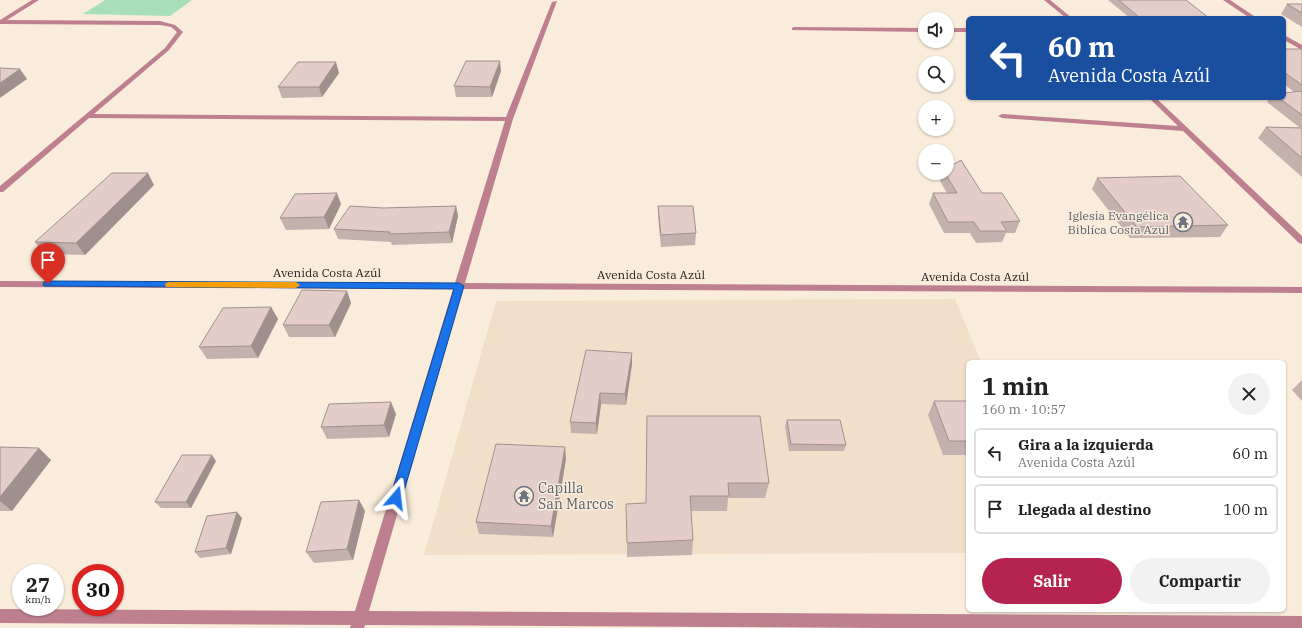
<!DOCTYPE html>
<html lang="es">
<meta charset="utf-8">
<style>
:root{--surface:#fff;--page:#f2f2f2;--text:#222;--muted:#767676;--line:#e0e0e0;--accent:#b52451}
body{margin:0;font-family:"IBM Plex Serif",serif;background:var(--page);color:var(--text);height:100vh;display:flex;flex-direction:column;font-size:15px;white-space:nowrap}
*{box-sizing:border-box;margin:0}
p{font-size:13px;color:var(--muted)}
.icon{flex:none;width:22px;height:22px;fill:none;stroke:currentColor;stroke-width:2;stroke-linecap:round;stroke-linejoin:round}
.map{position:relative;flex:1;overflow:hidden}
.sheet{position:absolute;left:966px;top:360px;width:320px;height:252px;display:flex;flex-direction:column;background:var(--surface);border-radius:6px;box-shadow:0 1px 3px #0004}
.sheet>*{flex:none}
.guide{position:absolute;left:966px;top:16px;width:320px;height:84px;border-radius:6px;box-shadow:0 1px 3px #0004;background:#1a4fa0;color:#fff;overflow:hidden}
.buttons{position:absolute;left:918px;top:12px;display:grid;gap:8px}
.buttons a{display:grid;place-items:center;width:36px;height:36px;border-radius:50%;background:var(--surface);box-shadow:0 1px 3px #0004;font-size:20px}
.speed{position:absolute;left:12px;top:564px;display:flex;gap:8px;font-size:20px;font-weight:700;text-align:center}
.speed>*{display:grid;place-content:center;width:52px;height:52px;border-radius:50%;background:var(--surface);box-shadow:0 1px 3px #0004;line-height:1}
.speed small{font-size:10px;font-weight:400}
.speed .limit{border:6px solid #d22;background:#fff;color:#111}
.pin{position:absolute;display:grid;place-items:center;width:34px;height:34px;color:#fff;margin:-41px -17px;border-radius:50% 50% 50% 0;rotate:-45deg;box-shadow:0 0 4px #0007}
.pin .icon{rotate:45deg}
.me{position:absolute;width:44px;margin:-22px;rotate:17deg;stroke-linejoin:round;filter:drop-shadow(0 0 3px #0008)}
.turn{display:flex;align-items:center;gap:14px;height:84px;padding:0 16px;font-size:18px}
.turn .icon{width:52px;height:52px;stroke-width:2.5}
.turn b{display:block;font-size:28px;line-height:34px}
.round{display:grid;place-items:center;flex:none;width:42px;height:42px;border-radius:21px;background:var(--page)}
.head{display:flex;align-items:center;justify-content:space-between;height:68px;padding:0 16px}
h1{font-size:24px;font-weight:700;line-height:30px}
.action{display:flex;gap:8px;margin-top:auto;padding:8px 16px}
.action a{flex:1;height:46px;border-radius:24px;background:var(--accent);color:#fff;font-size:16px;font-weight:700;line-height:46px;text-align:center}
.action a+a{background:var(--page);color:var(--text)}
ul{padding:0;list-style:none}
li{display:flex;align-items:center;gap:12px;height:50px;margin:0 8px 6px;padding:0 8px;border:2px solid var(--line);border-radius:6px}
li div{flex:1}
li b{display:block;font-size:15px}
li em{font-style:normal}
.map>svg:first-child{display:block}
.built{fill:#f2dfca}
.green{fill:#a9dfb8}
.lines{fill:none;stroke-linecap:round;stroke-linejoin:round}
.minor{fill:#be808f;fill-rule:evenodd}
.wall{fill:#c4b0ad}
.shaded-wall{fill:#a0908d}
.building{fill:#e4cdc9;stroke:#a0908d}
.route{fill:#1a73e8;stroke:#114b97}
.slow{fill:#f59e0b}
.labels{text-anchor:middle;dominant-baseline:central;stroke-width:3;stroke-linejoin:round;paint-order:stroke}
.worship-label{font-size:12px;fill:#5b616d;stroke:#f9ecdb;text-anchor:end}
.street-label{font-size:12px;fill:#2a251f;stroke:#f9ecdb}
.near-worship-label{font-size:14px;fill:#5b616d;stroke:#f9ecdb;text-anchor:start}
</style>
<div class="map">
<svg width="1302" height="628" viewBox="0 0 1302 628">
<rect width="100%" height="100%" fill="#f9ecdb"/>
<polygon class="built" points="955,299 981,362 968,362 968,553 424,555 496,301"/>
<polygon class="green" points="105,0 192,0 170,16 83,14"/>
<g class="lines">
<g class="minor">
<polygon points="32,0 39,0 7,20 160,21 175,25 183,32 169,50 94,114 506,117 552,2 557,1 513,119 465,283 1302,287 1302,293 463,289 369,611 1302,616 1302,628 884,628 365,625 364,628 350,628 351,625 0,623 0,609 355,611 453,289 0,287 0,281 455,283 505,121 89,118 3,192 0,192 0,186 165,48 177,32 171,27 160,25 0,24 0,20"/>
<polygon points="1044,0 1050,0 1072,18 1066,18"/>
<polygon points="1223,0 1230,0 1257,18 1250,18"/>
<polygon points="794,27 925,28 925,32 792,30 792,28"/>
<rect x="947" y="28" width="21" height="4"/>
<polygon points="1284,35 1302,45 1302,50 1284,40"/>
<polygon points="1149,98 1156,98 1302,236 1302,244 1299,243 1183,131 1002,118 998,116 1002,114 1178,126"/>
</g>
</g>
<g class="wall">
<polygon points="1108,0 1186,0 1209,18 1130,18"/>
<polygon points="1287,4 1302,4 1302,27 1281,14"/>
<polygon points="1284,49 1302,49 1302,177 1258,138 1266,127 1300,128 1267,102 1269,98 1284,98 1294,92 1284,84"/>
<polygon points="501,71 492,97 456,97 454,86"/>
<polygon points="339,73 322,97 282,98 278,87"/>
<polygon points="942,173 947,173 982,193 1020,221 1015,233 1006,233 1002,242 976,243 970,233 944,233 929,204 933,193 947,193 940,181"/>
<polygon points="1097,178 1228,225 1220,237 1130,238 1092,189"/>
<polygon points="154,185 85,255 44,254 35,242"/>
<polygon points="341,204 329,229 286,230 280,218"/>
<polygon points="456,206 458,216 452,243 392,245 391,242 338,239 334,229 383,208"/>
<polygon points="658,206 696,233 695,245 661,247 658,218"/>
<polygon points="347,291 351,303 335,337 289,337 283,325"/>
<polygon points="271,307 278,319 258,358 207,359 199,347"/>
<polygon points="632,353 632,364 626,405 601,404 597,434 571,433 570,422"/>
<polygon points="1302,380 1302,401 1292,390"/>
<polygon points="934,401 968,401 968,455 943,455 928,415"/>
<polygon points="396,414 389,437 327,439 321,427"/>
<polygon points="647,416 769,483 765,498 728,498 727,511 691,511 693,540 692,555 627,557 627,543 646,503"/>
<polygon points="787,420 846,445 844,451 789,451 785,426"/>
<polygon points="0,447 51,460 12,511 0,511"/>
<polygon points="566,459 553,537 479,534 476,522"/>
<polygon points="216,461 191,508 161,508 155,502"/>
<polygon points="359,500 365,511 353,560 314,563 306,552"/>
<polygon points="242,518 231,554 200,558 195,552"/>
</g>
<g class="shaded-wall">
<polygon points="500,61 501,71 492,97 490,87"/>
<polygon points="336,62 339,73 322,97 319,87"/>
<polygon points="20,69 27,79 0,98 0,83"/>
<polygon points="148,173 154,185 85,255 76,243"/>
<polygon points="337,193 341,204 329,229 324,217"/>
<polygon points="456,206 458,216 452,243 449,232"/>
<polygon points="347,291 351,303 335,337 329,325"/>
<polygon points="271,307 278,319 258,358 251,346"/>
<polygon points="632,353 632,364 626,405 625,394"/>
<polygon points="600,393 601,404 597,434 596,423"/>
<polygon points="391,402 396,414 389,437 384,425"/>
<polygon points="565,447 566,459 553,537 551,526"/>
<polygon points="39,448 51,460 12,511 0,501 0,497"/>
<polygon points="212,455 216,461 191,508 186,502"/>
<polygon points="359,500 365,511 353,560 347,549"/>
<polygon points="237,512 242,518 231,554 226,548"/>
</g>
<g class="building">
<polygon points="1119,0 1186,0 1209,18 1140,18"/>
<polygon points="1287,4 1302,4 1302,13"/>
<polygon points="1284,49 1302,49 1302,85 1284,72"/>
<polygon points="466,61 500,61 490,87 454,86"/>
<polygon points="298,62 336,62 319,87 278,87"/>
<polygon points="0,68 20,69 0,83"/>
<polygon points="1302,91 1302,115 1279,98 1284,98 1284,93"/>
<polygon points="1266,127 1302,128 1302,158"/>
<polygon points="961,160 982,193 1002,193 1020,221 1001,222 1007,231 980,231 974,222 948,222 933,193 957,193 945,173 947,173 947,168"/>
<polygon points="112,173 148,173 76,243 35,242"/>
<polygon points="1180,176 1228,225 1137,227 1097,178"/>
<polygon points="337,193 324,217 280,218 295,194"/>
<polygon points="350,206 383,208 456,206 449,232 389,234 390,232 334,229"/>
<polygon points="658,206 693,206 696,233 661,235"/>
<polygon points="302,290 347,291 329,325 283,325"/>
<polygon points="271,307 251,346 199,347 223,308"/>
<polygon points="586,350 632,353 625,394 600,393 596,423 570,422"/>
<polygon points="934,401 968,401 968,441 949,441"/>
<polygon points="391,402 384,425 321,427 329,404"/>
<polygon points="647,416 760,416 769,483 728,483 729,496 690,496 693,540 627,543 626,504 646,503"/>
<polygon points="787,420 840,420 846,445 791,444"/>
<polygon points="496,444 565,447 551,526 476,522"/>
<polygon points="0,447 39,448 0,497"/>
<polygon points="182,455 212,455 186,502 155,502"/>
<polygon points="359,500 347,549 306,552 321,502"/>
<polygon points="237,512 226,548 195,552 207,516"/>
</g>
<polygon class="route" points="48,281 459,283 464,286 402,498 400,501 396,503 392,501 390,498 454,289 44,286 43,284 44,282"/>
<polygon class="slow" points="169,282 296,282 300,285 296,288 166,287 165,285 166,283"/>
<defs>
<g id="temple-ring" transform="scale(1)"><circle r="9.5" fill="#f9ecdb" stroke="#6b7280" stroke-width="1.5"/><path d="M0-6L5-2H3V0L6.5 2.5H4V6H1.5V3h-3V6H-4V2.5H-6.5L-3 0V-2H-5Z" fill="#6b7280"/></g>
</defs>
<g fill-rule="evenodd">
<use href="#temple-ring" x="1183" y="222"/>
<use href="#temple-ring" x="524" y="496"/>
</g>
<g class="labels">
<g class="worship-label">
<text x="1169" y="215">Iglesia Evangélica<tspan x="1169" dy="14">Biblíca Costa Azul</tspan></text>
</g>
<g class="street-label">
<text x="327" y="272">Avenida Costa Azúl</text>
<text x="651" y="274">Avenida Costa Azúl</text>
<text x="975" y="276">Avenida Costa Azúl</text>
</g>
<g class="near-worship-label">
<text x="538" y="488">Capilla<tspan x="538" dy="16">San Marcos</tspan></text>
</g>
</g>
</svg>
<div class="buttons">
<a><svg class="icon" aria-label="sound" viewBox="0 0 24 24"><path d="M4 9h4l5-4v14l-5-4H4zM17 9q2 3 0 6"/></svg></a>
<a><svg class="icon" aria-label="search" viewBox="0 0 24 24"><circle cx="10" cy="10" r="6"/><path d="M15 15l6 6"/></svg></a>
<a>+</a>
<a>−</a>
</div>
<div class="speed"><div>27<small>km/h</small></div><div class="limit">30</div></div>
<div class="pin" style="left:48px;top:284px;background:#d93025"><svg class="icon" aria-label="arrive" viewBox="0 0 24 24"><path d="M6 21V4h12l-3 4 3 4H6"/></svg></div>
<svg class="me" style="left:396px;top:498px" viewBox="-20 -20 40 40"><path d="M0-17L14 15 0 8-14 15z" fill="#1a73e8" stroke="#fff" stroke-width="4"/></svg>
<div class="guide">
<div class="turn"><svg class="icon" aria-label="left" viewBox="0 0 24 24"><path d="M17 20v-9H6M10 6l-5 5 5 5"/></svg><div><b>60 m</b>Avenida Costa Azúl</div></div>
</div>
<section class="sheet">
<div class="head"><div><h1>1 min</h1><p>160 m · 10:57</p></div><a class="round"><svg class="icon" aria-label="close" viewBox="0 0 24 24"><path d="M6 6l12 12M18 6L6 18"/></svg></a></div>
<ul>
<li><svg class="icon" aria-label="left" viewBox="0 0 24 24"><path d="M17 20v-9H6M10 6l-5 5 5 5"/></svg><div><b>Gira a la izquierda</b><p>Avenida Costa Azúl</p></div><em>60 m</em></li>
<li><svg class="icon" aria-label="arrive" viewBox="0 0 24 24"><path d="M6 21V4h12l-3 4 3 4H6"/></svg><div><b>Llegada al destino</b></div><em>100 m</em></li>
</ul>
<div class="action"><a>Salir</a><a>Compartir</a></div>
</section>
</div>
